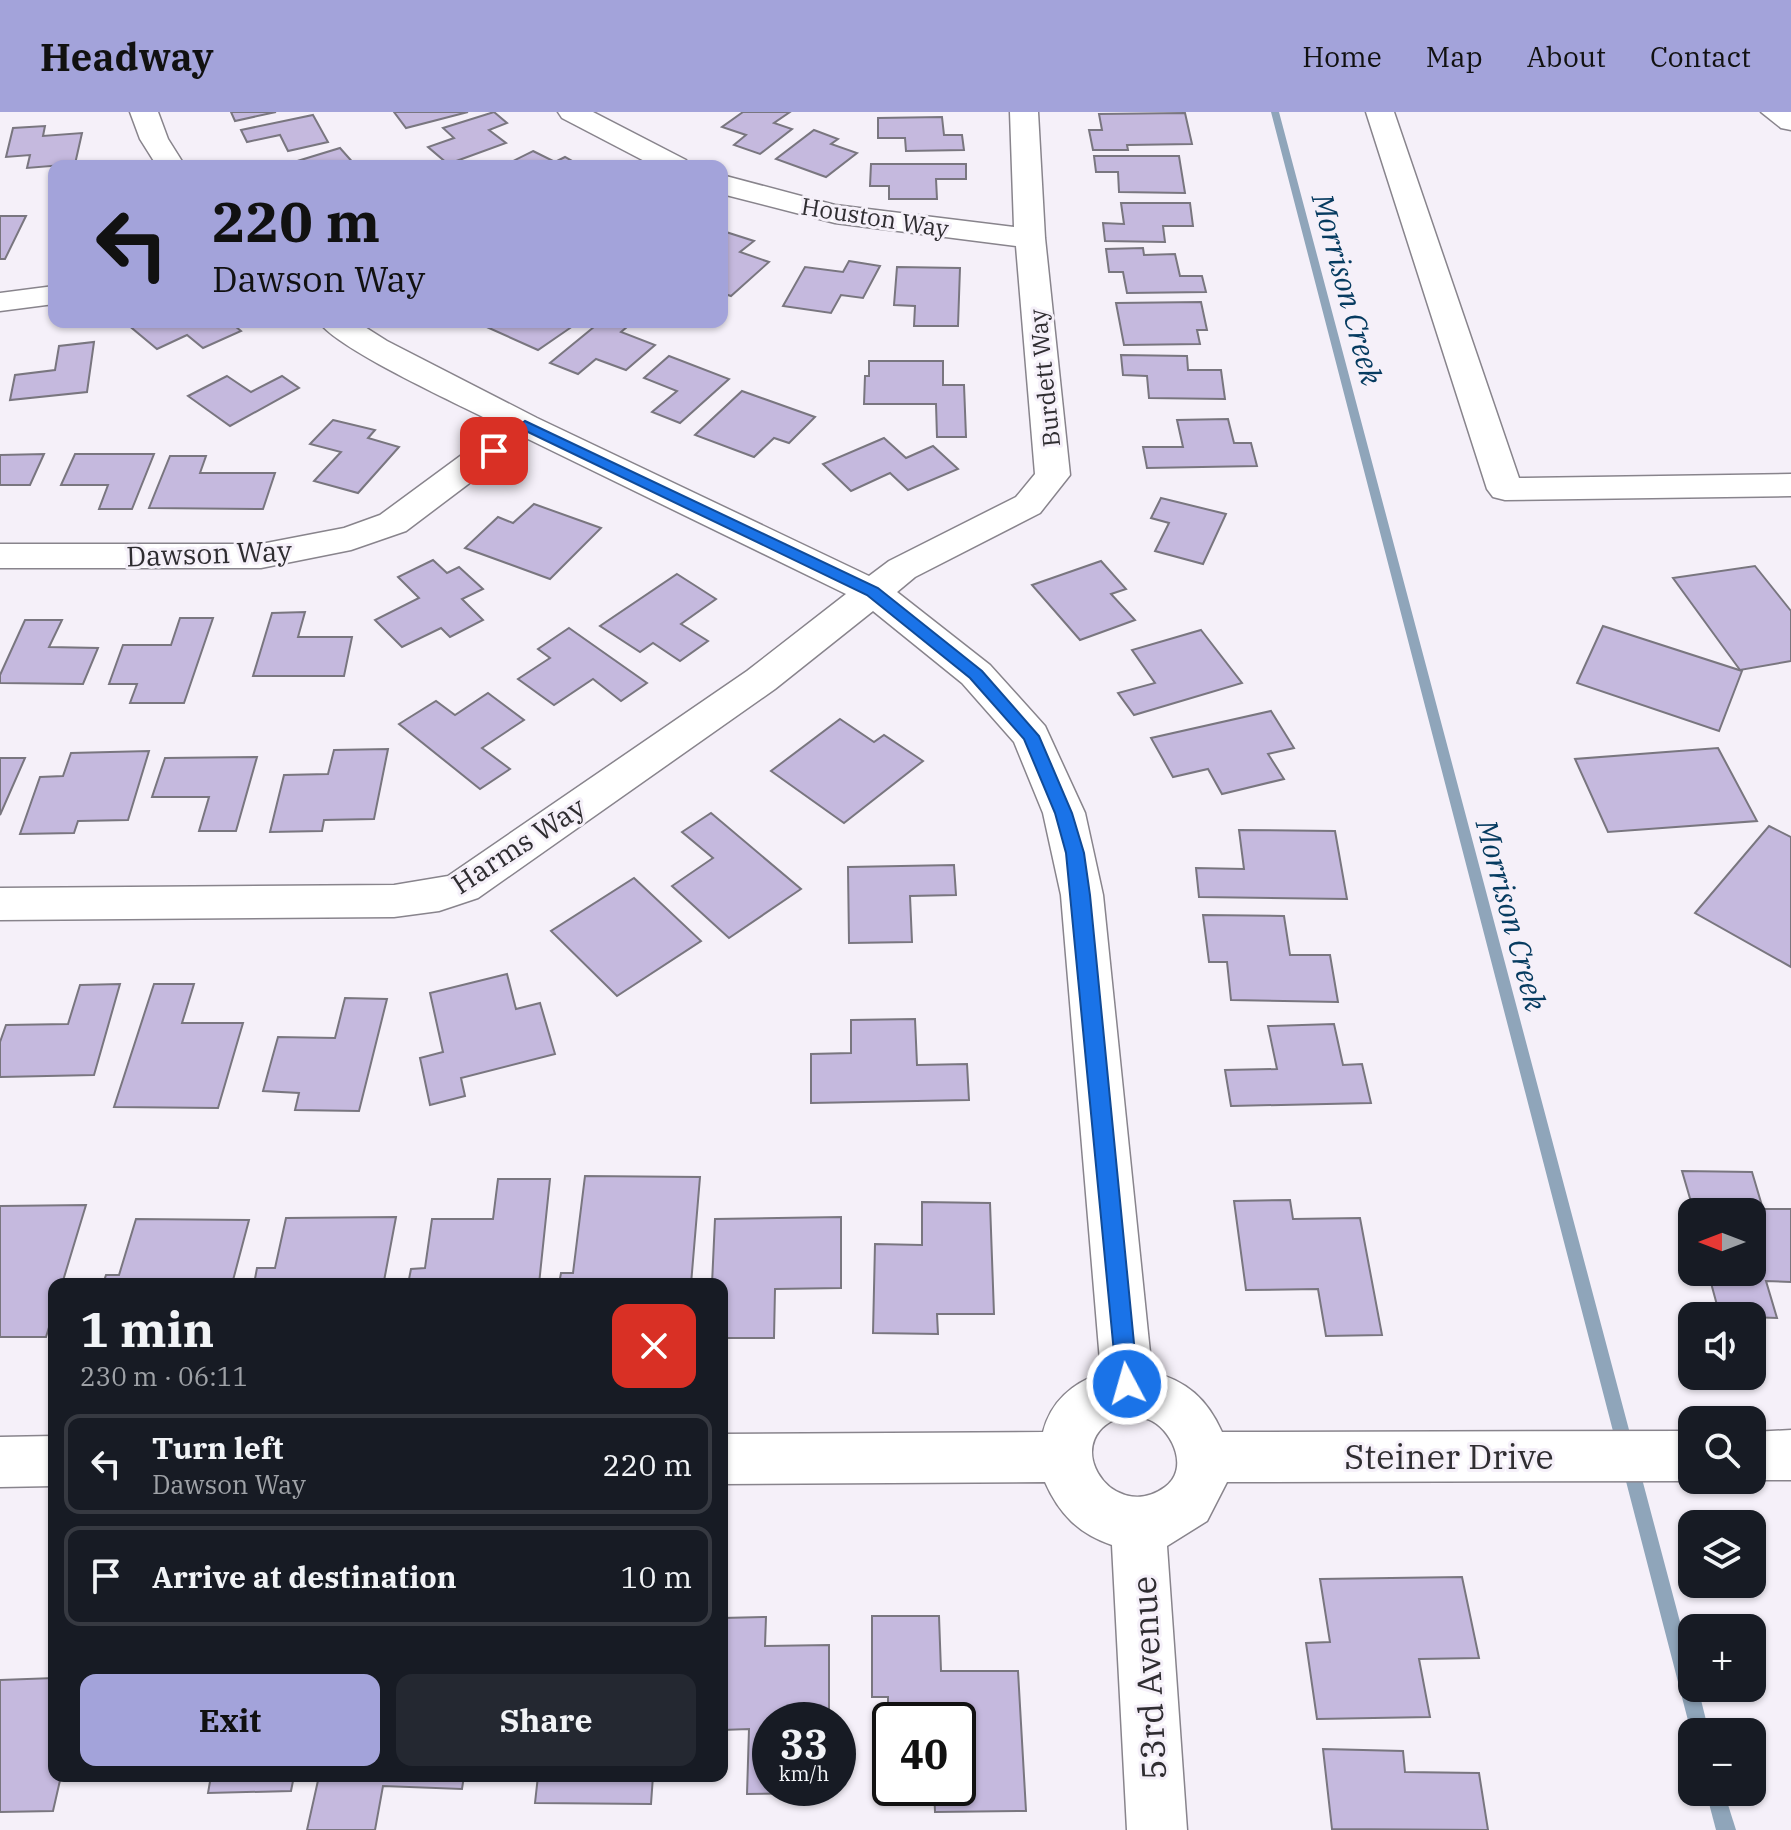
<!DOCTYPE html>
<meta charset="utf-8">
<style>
:root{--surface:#171b24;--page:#242831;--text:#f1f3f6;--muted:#9ea1a6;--line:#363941;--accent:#a3a3da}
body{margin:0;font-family:"IBM Plex Serif",serif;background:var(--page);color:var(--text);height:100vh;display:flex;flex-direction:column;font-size:30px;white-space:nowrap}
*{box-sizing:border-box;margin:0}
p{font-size:26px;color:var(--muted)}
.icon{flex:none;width:44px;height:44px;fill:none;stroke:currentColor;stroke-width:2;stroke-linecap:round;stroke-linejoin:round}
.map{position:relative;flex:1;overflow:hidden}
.panel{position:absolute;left:48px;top:1166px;width:680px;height:504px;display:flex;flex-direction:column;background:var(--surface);border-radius:16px;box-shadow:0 2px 6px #0004}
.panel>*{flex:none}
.guide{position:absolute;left:48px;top:48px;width:680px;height:168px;border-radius:16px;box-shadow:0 2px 6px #0004;background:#a3a3da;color:#111;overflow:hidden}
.needle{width:52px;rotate:270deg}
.fabs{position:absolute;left:1678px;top:1086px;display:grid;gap:16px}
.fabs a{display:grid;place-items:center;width:88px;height:88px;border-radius:16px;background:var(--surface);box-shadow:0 2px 6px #0004;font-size:40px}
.speed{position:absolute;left:752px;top:1590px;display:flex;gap:16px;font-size:40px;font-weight:700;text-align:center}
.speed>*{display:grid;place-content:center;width:104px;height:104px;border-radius:50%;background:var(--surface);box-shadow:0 2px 6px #0004;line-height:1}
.speed small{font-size:20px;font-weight:400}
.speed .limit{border:4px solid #111;border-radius:12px;background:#fff;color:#111}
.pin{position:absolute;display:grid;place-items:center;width:68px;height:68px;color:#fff;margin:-34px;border-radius:16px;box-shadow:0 4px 12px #0006}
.me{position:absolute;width:88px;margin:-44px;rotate:354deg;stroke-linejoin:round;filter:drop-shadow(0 0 6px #0008)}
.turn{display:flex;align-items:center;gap:28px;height:168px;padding:0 32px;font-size:36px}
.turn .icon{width:104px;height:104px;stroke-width:2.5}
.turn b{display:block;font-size:56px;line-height:68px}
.round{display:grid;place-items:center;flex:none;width:84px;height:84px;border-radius:16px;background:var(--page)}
.summary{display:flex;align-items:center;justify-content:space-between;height:136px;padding:0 32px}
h1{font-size:48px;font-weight:700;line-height:60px}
.action{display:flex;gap:16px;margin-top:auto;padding:16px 32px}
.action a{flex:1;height:92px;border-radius:16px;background:var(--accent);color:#111;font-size:32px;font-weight:700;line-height:92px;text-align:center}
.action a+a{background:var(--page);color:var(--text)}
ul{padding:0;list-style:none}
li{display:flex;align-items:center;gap:24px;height:100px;margin:0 16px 12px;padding:0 16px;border:4px solid var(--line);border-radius:16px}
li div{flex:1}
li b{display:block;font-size:30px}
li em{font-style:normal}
header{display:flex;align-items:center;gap:48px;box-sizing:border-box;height:112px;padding:0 40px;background:var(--accent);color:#111}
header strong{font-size:38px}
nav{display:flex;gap:44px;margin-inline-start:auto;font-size:28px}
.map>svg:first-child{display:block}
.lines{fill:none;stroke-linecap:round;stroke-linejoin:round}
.stream{fill:#8fa5ba;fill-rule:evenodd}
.building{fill:#c5b9de;stroke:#79767f;stroke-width:2}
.minor-casing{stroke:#88848c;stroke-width:3}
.minor{fill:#fff;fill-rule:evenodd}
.route{fill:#1a73e8;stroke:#114b97;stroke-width:2}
.labels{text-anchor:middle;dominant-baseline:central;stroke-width:6;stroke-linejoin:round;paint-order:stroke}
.far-street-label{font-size:24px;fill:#2f2d31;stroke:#f5f0f9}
.street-label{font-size:28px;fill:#2f2d31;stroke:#f5f0f9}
.water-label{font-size:30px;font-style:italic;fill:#063b60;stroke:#f5f0f9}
.near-street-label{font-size:34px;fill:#2f2d31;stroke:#f5f0f9}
</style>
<header>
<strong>Headway</strong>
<nav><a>Home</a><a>Map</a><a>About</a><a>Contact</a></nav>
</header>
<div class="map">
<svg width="1791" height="1718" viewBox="0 0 1791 1718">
<rect width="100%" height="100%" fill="#f5f0f9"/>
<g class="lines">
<g class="stream">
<polygon points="1271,0 1279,0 1692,1555 1692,1576 1698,1576 1709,1620 1692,1620 1692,1623 1691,1620"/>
<polygon points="1706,1680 1724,1680 1736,1718 1716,1718"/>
</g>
</g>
<g class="building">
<polygon points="231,0 276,0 235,9"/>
<polygon points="394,0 468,0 406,16"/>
<polygon points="494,0 507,11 489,18 506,31 448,52 428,35 454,26 443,16"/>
<polygon points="743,0 790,0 774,11 792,17 760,42 734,33 746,23 722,15"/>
<polygon points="1185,1 1192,32 1127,33 1128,38 1093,38 1089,18 1102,18 1099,2"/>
<polygon points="313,3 328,30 288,39 280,23 247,30 241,18"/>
<polygon points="942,5 944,23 962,23 964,38 906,39 905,26 878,26 878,6"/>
<polygon points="45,14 43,24 82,21 75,52 27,56 30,43 6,45 13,16"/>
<polygon points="814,18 838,27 831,32 857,41 826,65 776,47"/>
<polygon points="340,36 356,54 281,54"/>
<polygon points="533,39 555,50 565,45 581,54 503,54"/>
<polygon points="1094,44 1179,44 1185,81 1119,80 1118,60 1096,60"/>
<polygon points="871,52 966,52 966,67 936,67 937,87 889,87 889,74 870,74"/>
<polygon points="1121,91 1190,91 1193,114 1163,114 1165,130 1105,129 1103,111 1124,112"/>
<polygon points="0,104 26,104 5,147 0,147"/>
<polygon points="726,120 754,129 740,140 769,150 731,184 722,181 722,123"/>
<polygon points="1143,136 1144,143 1175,142 1180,164 1202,164 1206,180 1127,181 1123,160 1109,160 1106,137"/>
<polygon points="849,149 880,154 863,186 841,183 831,201 783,194 805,155 843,160"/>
<polygon points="897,155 960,156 958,214 914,214 915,194 894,193"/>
<polygon points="1201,190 1207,218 1197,218 1200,232 1124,233 1116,191"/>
<polygon points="132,210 230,210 241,219 203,236 187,223 157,237 127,212"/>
<polygon points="483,210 565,210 573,214 538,238 480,212"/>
<polygon points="600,210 633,210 621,220 655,233 626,258 596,247 578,262 550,251"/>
<polygon points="94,230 87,280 10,288 15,263 55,258 59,234"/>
<polygon points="1121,243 1187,244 1188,258 1221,258 1225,287 1149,286 1147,264 1123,263"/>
<polygon points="669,244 729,267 680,311 652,300 677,279 644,266"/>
<polygon points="869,249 943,249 943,273 964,273 966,325 937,325 936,292 864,292 865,264 869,264"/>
<polygon points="227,264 251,280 282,264 299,276 230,314 188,284"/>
<polygon points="742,279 815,305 789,331 774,326 754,345 695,323"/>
<polygon points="1228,307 1234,331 1251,331 1257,354 1147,356 1143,335 1183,335 1177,308"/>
<polygon points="333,308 375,318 368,326 399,335 358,381 314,369 341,340 310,332"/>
<polygon points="884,326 906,346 933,334 958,357 908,378 890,361 851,379 823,352"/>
<polygon points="44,342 30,373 0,373 0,343"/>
<polygon points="75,342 154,342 132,397 99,397 108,373 61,373"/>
<polygon points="170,344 206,344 200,361 275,361 263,397 149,396"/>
<polygon points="1161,386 1226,402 1203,452 1155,439 1169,411 1151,406"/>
<polygon points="534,392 601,416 550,467 465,436 498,405 513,411"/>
<polygon points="433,448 447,461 459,455 483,477 462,487 483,508 450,525 441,516 402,535 375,508 419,486 398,465"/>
<polygon points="1101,449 1126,477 1111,482 1135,508 1080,528 1032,473"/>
<polygon points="1755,454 1791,499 1791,549 1740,558 1673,466"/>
<polygon points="677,462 716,487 681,512 708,529 680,549 653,531 640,540 600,514"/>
<polygon points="305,500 298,525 352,525 344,564 253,564 272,501"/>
<polygon points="180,506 213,506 184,591 130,591 137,572 109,572 123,533 171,533"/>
<polygon points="25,508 62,508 49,535 98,536 83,572 0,571 0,563"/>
<polygon points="1603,514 1742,559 1719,619 1577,571"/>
<polygon points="569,516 647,571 621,589 593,567 554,593 518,567 550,546 538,537"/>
<polygon points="1201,518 1242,571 1134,603 1118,581 1155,571 1132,538"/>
<polygon points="488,581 524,608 482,636 510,657 480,677 399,612 436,589 455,603"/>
<polygon points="1271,599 1294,636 1268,642 1284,667 1222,682 1208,657 1173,665 1151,626"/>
<polygon points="840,607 874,630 884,623 923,649 844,711 771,659"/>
<polygon points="1718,636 1757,709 1608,720 1575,647"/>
<polygon points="388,637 374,707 324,708 322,719 270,720 284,663 328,662 334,638"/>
<polygon points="149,639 128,708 78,709 74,721 20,722 40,665 63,664 71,641"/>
<polygon points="257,645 236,719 199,719 209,685 152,685 165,646"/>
<polygon points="0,646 25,646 0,703"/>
<polygon points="711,701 801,777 729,826 672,774 713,746 682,720"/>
<polygon points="1769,714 1791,725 1791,855 1695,801"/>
<polygon points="1239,718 1335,719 1347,787 1199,785 1196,756 1244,757"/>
<polygon points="954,753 956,783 910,784 912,830 849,831 848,755"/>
<polygon points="634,766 701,829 617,884 551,819"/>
<polygon points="1203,803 1284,804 1290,843 1330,843 1338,890 1231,888 1227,850 1209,850"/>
<polygon points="507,862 516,897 540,891 555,942 461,966 465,984 430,993 420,946 443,940 430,881"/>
<polygon points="120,872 94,963 0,965 0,930 6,913 68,912 80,873"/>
<polygon points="154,872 194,872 182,911 243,911 218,996 114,995"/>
<polygon points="345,886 387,887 359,999 295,998 299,981 263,979 278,925 335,926"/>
<polygon points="915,907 917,953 967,952 969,988 811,991 811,942 851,941 851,908"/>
<polygon points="1334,912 1343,953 1362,952 1371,991 1231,994 1225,958 1277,957 1268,914"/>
<polygon points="1682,1059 1752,1060 1763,1097 1791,1097 1791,1170 1766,1169 1777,1206 1720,1204 1708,1160 1752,1160 1752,1100 1694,1100"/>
<polygon points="585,1064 700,1065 691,1172 559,1172 561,1161 573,1161"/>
<polygon points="498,1067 550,1067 539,1172 408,1172 411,1157 425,1156 432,1107 493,1107"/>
<polygon points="1290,1088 1293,1107 1360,1106 1382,1223 1326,1224 1318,1177 1246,1178 1234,1089"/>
<polygon points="922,1090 990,1091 994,1202 937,1202 938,1222 873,1221 875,1132 922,1133"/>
<polygon points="86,1093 62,1172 54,1172 54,1199 46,1225 0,1225 0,1094"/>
<polygon points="396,1105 384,1169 254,1172 257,1156 275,1156 286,1106"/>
<polygon points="841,1105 841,1176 775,1177 774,1226 722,1226 722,1172 712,1172 715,1107"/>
<polygon points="136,1107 249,1108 232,1172 103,1172 106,1163 119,1163"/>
<polygon points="1462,1465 1479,1546 1419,1547 1430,1605 1317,1607 1306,1531 1330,1530 1320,1467"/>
<polygon points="872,1504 939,1504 941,1559 1018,1559 1026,1699 935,1700 934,1676 958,1676 958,1608 890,1608 888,1653 888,1585 872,1585"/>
<polygon points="766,1505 765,1534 829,1533 829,1608 770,1608 770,1676 828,1676 828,1681 747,1682 749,1617 722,1618 722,1506"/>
<polygon points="54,1566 54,1664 61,1664 53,1699 0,1700 0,1568"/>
<polygon points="1323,1637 1403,1639 1405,1660 1479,1661 1488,1718 1332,1717"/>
<polygon points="211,1664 294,1664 291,1679 208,1681"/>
<polygon points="319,1664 464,1664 462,1677 383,1674 375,1718 307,1718"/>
<polygon points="538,1664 653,1664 651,1692 535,1691"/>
</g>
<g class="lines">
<g class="minor-casing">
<g id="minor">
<polygon points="130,0 158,0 168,27 185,54 157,54 140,27"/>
<polygon points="558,0 593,0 686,48 690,54 654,54 562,6"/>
<path d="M1010,0H1038L1045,126L1070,363L1040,401L915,465L897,480L990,553L1045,614L1085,701L1103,783L1152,1260C1187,1269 1207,1287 1222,1320L1692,1319V1368H1695L1692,1369L1227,1370L1207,1409L1167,1434L1187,1718H1127L1112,1433C1079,1422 1059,1402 1045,1370L722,1372V1322L1043,1320C1051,1289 1072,1272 1101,1261L1061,783L1043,701L1014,630L962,571L873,499L775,577L478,786L439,799L394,805L0,808V776L394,773L448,764L747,559L846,482L528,327L406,419L351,438L261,456H0V432H261L344,416L380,403L501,314C465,295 338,238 319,210H357L387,229L537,306L869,464L889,449L1016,385L1035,362L1016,134L835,111L722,82V63L835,93L1014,115ZM1128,1303C1136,1305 1145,1305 1152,1309C1174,1321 1189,1358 1165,1375C1110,1415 1053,1321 1128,1303Z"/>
<polygon points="1366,0 1394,0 1519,366 1791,362 1791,384 1505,388 1493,385 1487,377"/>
<polygon points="1761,0 1791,0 1791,18 1781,16"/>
<polygon points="54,174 54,192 0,199 0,181"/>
<polygon points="1791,1318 1791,1368 1746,1368 1752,1368 1752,1320"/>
<polygon points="54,1324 54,1374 0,1375 0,1325"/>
</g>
</g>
<use href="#minor" class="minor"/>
</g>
<polygon class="route" points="525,309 878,476 982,559 1039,624 1072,701 1084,741 1090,783 1138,1272 1135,1279 1127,1282 1120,1279 1117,1272 1066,741 1055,701 1024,627 970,566 867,483 526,319 499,342 489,342 489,336"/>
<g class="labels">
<g class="far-street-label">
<text transform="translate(875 105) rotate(9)">Houston Way</text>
<text transform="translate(1044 266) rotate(-96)">Burdett Way</text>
</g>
<g class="street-label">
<text transform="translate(209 441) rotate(-2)">Dawson Way</text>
<text transform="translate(518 733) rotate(-33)">Harms Way</text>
</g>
<g class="water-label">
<text transform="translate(1348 177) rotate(75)">Morrison Creek</text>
<text transform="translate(1512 803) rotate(75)">Morrison Creek</text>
</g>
<g class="near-street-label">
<text x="1449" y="1344">Steiner Drive</text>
<text transform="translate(1148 1566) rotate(-93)">53rd Avenue</text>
</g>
</g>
</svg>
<div class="fabs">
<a><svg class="needle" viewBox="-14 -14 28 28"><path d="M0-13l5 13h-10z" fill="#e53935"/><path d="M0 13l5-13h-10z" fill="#9ea1a6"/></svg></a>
<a><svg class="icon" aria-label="sound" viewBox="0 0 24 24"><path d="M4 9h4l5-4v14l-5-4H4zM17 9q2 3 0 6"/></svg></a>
<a><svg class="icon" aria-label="search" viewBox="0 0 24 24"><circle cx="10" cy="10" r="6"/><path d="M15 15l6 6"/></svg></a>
<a><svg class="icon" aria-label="layers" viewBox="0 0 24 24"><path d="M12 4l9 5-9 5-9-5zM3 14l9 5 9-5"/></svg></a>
<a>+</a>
<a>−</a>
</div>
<div class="speed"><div>33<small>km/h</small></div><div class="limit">40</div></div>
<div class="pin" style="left:494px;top:339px;background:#d93025"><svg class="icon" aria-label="arrive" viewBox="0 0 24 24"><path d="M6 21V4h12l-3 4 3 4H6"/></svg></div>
<svg class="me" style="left:1127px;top:1272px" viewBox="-20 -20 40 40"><circle r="17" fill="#1a73e8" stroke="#fff" stroke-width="3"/><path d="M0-11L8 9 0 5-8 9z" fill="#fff"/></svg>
<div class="guide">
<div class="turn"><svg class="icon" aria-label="left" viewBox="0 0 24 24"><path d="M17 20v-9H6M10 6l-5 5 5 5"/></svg><div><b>220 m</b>Dawson Way</div></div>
</div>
<section class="panel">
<div class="summary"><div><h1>1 min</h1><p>230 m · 06:11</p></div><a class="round" style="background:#d93025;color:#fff"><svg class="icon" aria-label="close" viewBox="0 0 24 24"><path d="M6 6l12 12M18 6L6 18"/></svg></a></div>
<ul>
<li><svg class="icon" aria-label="left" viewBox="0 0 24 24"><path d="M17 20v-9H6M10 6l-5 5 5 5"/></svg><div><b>Turn left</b><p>Dawson Way</p></div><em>220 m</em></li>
<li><svg class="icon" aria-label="arrive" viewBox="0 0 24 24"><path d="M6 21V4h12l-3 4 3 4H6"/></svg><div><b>Arrive at destination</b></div><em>10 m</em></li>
</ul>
<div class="action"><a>Exit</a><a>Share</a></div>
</section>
</div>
